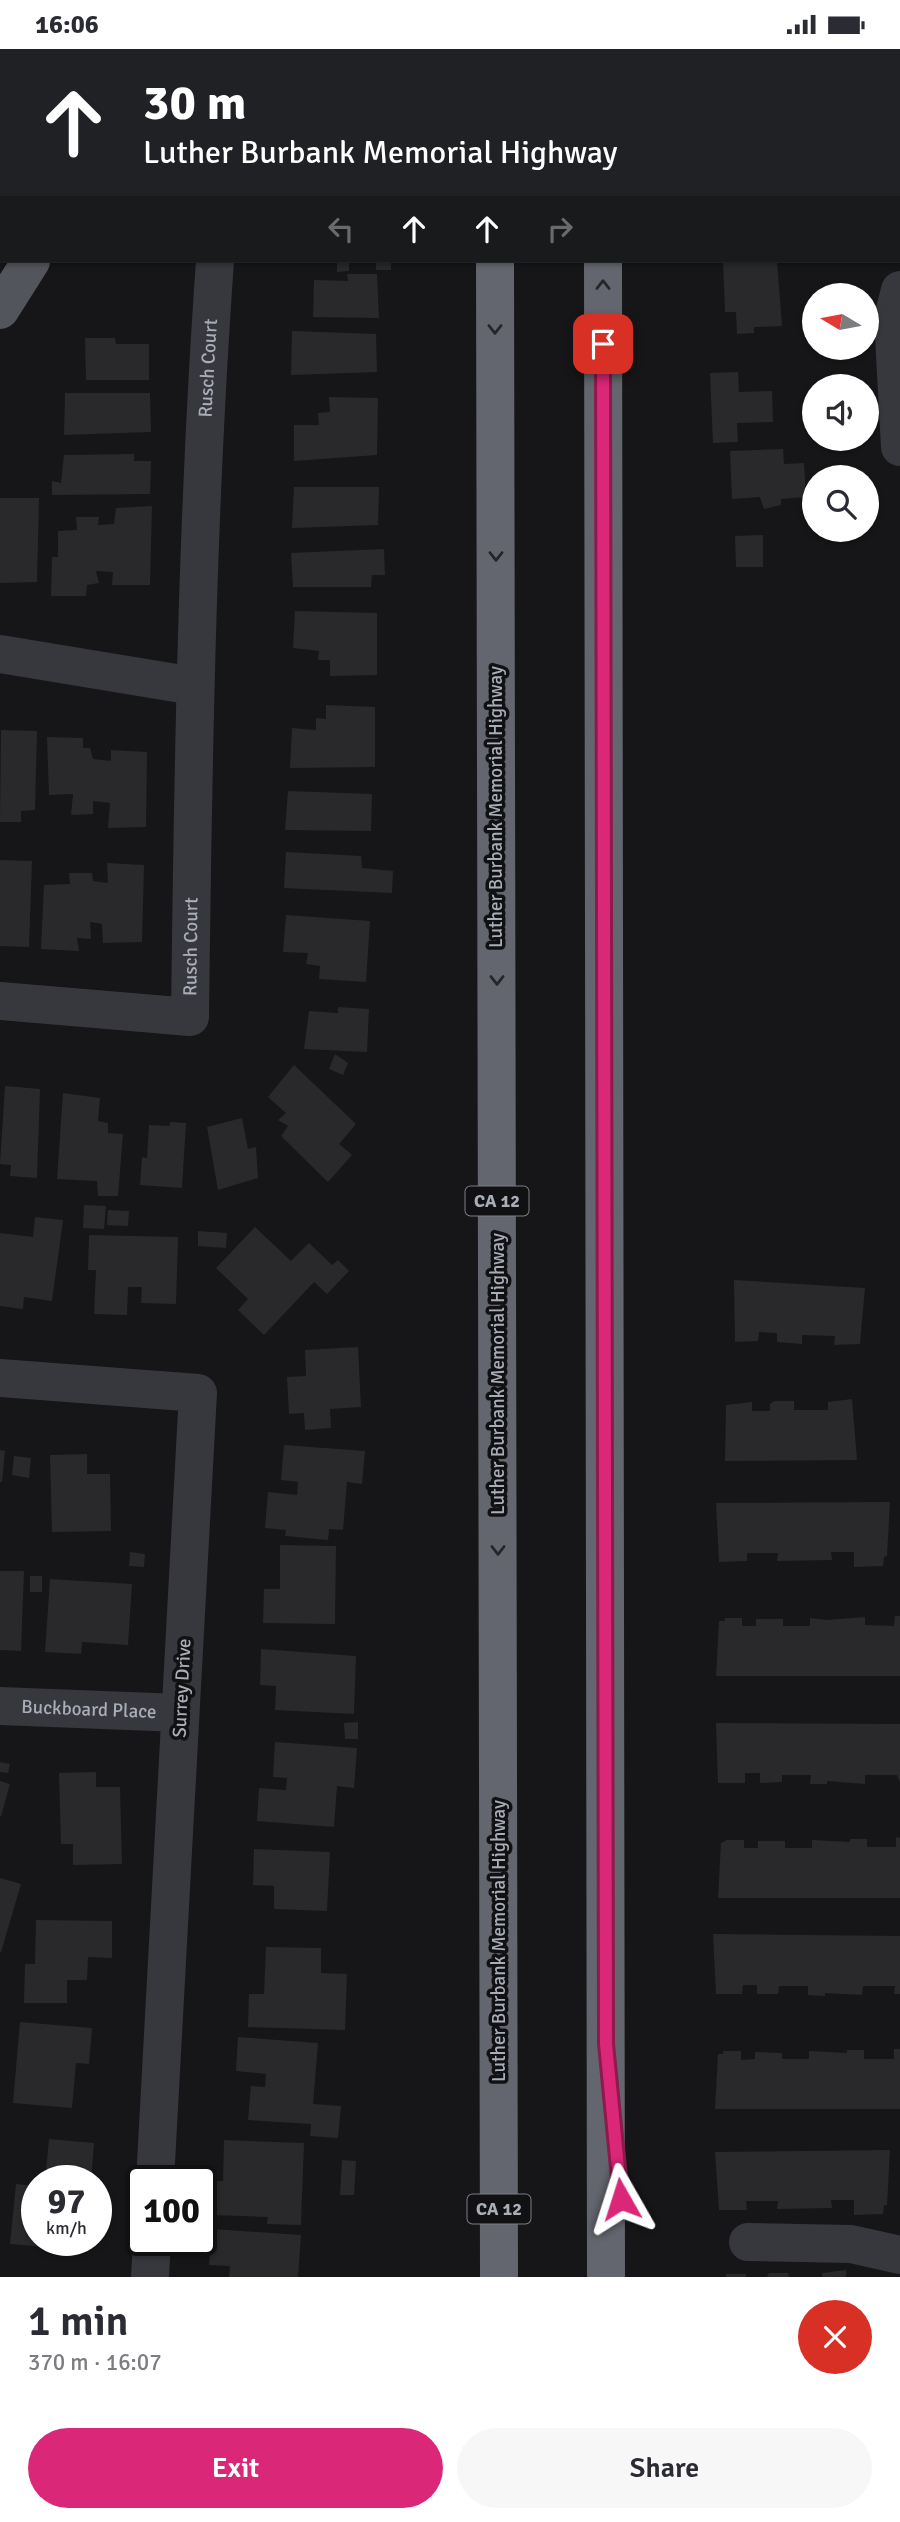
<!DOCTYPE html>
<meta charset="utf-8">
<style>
:root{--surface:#fff;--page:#f7f7f7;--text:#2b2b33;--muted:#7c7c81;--accent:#db2777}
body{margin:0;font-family:Signika,sans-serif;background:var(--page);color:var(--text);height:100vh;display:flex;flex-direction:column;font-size:26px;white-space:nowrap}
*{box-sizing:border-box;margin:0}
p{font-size:23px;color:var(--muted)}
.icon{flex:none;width:38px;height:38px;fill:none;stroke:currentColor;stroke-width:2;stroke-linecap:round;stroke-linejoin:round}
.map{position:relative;height:2228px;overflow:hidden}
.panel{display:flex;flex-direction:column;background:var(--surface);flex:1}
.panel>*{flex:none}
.banner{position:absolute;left:0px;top:0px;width:901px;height:214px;box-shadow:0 2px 5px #0004;background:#202124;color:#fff;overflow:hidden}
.needle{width:46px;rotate:280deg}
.fabs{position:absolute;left:802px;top:234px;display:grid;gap:14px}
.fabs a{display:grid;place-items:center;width:77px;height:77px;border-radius:50%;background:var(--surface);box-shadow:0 2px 5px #0004;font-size:35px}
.speed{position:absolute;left:21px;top:2116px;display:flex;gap:14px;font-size:35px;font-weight:700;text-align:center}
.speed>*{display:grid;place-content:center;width:91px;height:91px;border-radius:50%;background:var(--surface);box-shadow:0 2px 5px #0004;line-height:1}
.speed small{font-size:18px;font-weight:400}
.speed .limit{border:4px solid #111;border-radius:10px;background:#fff;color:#111}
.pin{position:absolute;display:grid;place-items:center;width:60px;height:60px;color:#fff;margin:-30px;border-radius:14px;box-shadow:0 4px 10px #0006}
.me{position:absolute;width:77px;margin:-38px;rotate:354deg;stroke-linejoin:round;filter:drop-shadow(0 0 5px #0008)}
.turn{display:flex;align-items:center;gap:24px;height:147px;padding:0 28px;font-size:32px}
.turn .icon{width:91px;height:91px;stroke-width:2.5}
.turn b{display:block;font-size:49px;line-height:60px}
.lanes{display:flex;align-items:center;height:66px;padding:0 28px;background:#0003;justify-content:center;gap:35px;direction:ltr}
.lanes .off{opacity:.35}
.round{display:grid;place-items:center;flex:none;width:74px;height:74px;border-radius:37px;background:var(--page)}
.overview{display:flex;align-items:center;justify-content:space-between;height:119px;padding:0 28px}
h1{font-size:42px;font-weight:600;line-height:52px}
.cta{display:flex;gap:14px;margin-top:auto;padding:14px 28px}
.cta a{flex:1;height:80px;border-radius:42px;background:var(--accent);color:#fff;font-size:28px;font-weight:600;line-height:80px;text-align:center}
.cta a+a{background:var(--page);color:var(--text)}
.status{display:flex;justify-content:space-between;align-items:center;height:49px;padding:0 35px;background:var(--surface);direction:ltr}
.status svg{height:19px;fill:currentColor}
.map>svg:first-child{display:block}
.building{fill:#29292c}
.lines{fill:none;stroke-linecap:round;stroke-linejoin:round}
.minor{stroke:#37383d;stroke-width:38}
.major{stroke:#53555c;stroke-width:38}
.highway{stroke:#63666e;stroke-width:38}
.oneway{stroke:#26262a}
.route-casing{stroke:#8e194d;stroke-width:18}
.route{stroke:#db2777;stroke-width:12}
.labels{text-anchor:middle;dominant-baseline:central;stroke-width:7;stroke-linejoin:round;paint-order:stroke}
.shield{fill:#111113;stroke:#7b7e86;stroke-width:2}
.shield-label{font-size:18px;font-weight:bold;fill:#a8adb8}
.street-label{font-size:19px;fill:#a8adb8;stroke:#111113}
</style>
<div class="status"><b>16:06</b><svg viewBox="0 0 49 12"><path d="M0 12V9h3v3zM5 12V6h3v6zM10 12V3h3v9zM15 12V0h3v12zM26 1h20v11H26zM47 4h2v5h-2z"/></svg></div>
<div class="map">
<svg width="900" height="2228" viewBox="0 0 900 2228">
<rect width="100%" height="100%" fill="#161618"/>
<g class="building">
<polygon points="337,212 349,212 349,222 337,223"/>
<rect x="376" y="212" width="15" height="9"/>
<polygon points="723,212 777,212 782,277 754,278 754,284 737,285 736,263 725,263"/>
<polygon points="347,225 377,225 379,269 313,268 314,231 348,232"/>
<polygon points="292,282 376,285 377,323 291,326"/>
<polygon points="85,289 115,289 116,295 149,295 149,331 86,331"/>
<polygon points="738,323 739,343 772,342 773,373 737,374 738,393 713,394 710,324"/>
<polygon points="65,344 150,344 151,383 64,386"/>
<polygon points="329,348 378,349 377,406 294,412 294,376 319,376 318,364 330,363"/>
<polygon points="783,400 784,415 804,414 806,448 781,450 781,456 764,460 760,448 732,450 730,402"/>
<polygon points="134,405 134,412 151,412 150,445 52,446 52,432 61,434 64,406"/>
<polygon points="294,438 379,438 378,476 292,479"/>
<polygon points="0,449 39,449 37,533 0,534"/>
<polygon points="152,457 150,536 112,536 113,523 96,522 99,534 87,536 86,547 51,547 52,508 58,508 58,482 77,481 76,468 99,468 98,476 114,475 116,459"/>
<polygon points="763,486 763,518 736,518 735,487"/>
<polygon points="384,500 385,526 372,526 371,538 293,538 291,504"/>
<polygon points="295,562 377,564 377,626 330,627 330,611 318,611 319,602 293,599"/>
<polygon points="326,656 375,658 375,718 290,719 292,679 316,681 316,669 326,670"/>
<polygon points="1,681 37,682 35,761 21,762 21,773 0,773"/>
<polygon points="47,688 83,689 83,699 90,699 93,710 111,712 111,701 147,703 146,778 108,779 110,754 93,752 93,765 71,766 73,745 49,746"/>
<polygon points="288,742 372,745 371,782 285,781"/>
<polygon points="286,803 361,807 362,819 393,822 392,844 284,839"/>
<polygon points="0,811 32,812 29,898 0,897"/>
<polygon points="107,814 144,816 142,893 103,894 102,875 90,873 91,890 77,889 79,902 41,900 44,836 70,835 69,824 92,824 93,832 108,834"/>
<polygon points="286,866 370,872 366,933 319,930 320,917 306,915 308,904 283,903"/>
<polygon points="338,958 369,960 367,1003 304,1000 309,962 338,964"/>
<polygon points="335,1005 348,1014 343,1026 329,1020"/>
<polygon points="294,1016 356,1075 339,1095 352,1106 328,1133 281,1087 288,1077 278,1071 286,1064 268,1048"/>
<polygon points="5,1037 40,1040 37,1129 10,1127 11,1116 0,1115"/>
<polygon points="63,1044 100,1049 98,1072 108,1074 108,1084 123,1085 118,1147 98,1147 97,1132 57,1130"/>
<polygon points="242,1069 248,1100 256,1098 258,1129 218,1141 207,1078"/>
<polygon points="170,1073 186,1074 182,1139 140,1136 142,1108 147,1109 149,1076 170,1077"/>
<polygon points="84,1156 106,1157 104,1180 83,1179"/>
<polygon points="108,1161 129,1162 128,1177 107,1176"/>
<polygon points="35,1168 63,1171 52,1252 24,1248 23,1260 0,1257 0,1184 33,1188"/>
<polygon points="255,1178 291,1212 309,1194 332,1216 338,1211 349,1222 327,1245 314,1233 264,1286 238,1261 248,1250 216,1219"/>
<polygon points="198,1182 227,1184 226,1199 198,1197"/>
<polygon points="89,1186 178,1188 176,1255 141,1254 142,1238 128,1238 127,1266 94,1265 96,1221 88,1221"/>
<polygon points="734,1231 865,1239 860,1295 834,1296 835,1287 802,1286 802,1295 777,1293 777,1284 759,1283 758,1292 735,1293"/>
<polygon points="358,1298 361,1358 330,1360 331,1379 305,1381 304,1364 289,1365 287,1328 306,1327 305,1301"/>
<polygon points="852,1350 857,1411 725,1412 726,1356 752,1353 752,1362 770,1362 770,1355 774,1352 794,1352 794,1361 828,1361 828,1353"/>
<polygon points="284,1396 365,1402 362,1435 347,1433 343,1481 329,1480 328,1491 285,1487 286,1481 265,1479 268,1443 297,1446 298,1433 281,1431"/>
<polygon points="0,1401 5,1402 2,1433 0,1433"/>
<polygon points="87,1405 87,1425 110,1425 111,1482 52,1483 50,1406"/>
<polygon points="14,1407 31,1409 29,1429 12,1426"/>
<polygon points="890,1453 887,1507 884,1508 883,1517 854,1518 854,1503 831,1503 832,1511 777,1512 778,1504 747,1504 747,1512 719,1513 716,1454"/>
<polygon points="280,1496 336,1497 335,1575 263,1574 264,1540 280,1540"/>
<polygon points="130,1503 145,1505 144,1518 129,1517"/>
<polygon points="0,1522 24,1522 21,1602 0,1601"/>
<rect x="30" y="1527" width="12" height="16"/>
<polygon points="50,1530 132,1535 128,1596 82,1593 81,1605 45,1603"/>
<polygon points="895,1567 900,1567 900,1627 716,1627 719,1572 725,1572 725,1569 742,1569 742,1577 756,1577 756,1570 783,1570 783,1577 810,1577 810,1569 827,1571 865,1568 865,1576 894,1577"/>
<polygon points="261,1600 356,1607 354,1665 275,1661 276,1637 260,1636"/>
<polygon points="358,1673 358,1690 345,1690 344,1674"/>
<polygon points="716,1674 900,1675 900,1734 897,1726 865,1726 865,1735 827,1732 827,1735 810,1735 811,1726 782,1726 782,1733 760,1734 760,1724 745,1724 745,1734 718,1734"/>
<polygon points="275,1693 357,1699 354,1739 337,1737 334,1778 257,1772 259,1739 286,1741 287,1729 273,1728"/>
<polygon points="0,1713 10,1715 8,1724 0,1723"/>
<polygon points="96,1723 96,1738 120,1738 122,1815 73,1816 73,1795 61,1795 59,1724"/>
<polygon points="0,1732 10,1735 1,1767 0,1767"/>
<polygon points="896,1788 900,1789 900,1849 718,1849 721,1794 727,1791 744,1791 744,1799 758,1799 758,1792 785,1792 785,1799 812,1799 812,1791 850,1793 850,1790 867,1790 867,1798 896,1798"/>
<polygon points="254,1800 330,1803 327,1862 274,1860 274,1837 253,1836"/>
<polygon points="0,1829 21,1835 1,1903 0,1903"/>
<polygon points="36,1871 112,1872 112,1909 88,1908 87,1931 67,1931 67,1954 24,1954 25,1915 35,1915"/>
<polygon points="713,1885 900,1887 900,1945 894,1945 895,1937 863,1937 862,1946 825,1944 825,1947 808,1946 808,1937 779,1937 778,1945 757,1945 757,1936 743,1936 742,1945 716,1945"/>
<polygon points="266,1898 321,1899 321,1924 347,1925 345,1981 248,1978 249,1945 264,1945"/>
<polygon points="20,1973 92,1979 89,2015 76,2014 72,2059 13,2054"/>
<polygon points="238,1988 318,1994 313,2055 341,2057 338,2089 310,2087 311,2075 248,2071 251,2037 265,2038 266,2025 236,2022"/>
<polygon points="894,2000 900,2000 900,2060 715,2060 718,2005 723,2005 723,2002 741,2002 741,2011 755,2010 755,2003 782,2004 782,2010 809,2010 809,2002 847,2004 847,2001 864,2001 864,2010 894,2010"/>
<polygon points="49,2090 94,2094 91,2132 45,2132"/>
<polygon points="224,2091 304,2094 301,2176 267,2175 268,2168 211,2166 212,2132 223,2132"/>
<polygon points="890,2101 887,2156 884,2156 883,2165 854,2166 854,2151 831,2151 832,2159 777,2160 778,2152 746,2152 747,2161 719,2161 715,2103"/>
<polygon points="342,2111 356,2112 354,2146 340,2146"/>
<polygon points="16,2135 37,2137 37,2191 46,2191 46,2198 10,2195"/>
<polygon points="212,2180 301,2186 298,2228 229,2228 230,2217 209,2216"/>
<polygon points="846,2221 846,2228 822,2228 822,2224"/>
<polygon points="769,2224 788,2224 789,2228 767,2228"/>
<rect x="726" y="2225" width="20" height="3"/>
</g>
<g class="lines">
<g class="minor">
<polyline points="900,241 893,269 900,398"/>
<polyline points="0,605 194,637"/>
<path id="s1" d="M0,952L190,968C193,716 197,464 215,212"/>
<polyline points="0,1329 198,1344 155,2132"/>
<path id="s2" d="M0,1657L180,1664"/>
<polyline points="748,2193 851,2195 900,2206"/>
<polyline points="150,2228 152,2191"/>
</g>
<g class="major">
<polyline points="119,2 120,0"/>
<polyline points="0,261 31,212"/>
</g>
<g class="highway">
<polyline points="495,0 495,2"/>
<polyline points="602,0 602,2"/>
<polyline points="495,212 499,2228"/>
<polyline points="603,212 606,2228"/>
</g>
</g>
<defs><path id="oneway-chevron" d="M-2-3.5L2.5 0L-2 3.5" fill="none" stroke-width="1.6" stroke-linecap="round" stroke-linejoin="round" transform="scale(1.75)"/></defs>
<g class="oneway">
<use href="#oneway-chevron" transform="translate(603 236) rotate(-90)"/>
<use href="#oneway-chevron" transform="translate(495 280) rotate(90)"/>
<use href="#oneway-chevron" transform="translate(496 507) rotate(90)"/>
<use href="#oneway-chevron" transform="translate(497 931) rotate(90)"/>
<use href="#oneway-chevron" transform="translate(498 1501) rotate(90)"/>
</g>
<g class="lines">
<g class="route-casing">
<polyline id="route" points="603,295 606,1995 621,2150"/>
</g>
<use href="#route" class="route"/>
</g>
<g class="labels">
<g class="shield">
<rect x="465.5" y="1137.5" width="63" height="29" rx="5"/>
<rect x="467.5" y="2145.5" width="63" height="29" rx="5"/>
</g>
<g class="shield-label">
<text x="497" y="1152">CA 12</text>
<text x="499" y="2160">CA 12</text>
</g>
<g class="street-label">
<text stroke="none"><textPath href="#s1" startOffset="840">Rusch Court</textPath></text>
<text transform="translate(496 758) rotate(-90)">Luther Burbank Memorial Highway</text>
<text stroke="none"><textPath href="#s1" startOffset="261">Rusch Court</textPath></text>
<text transform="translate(498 1325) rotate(-90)">Luther Burbank Memorial Highway</text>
<text transform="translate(182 1639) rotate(-87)">Surrey Drive</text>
<text stroke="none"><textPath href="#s2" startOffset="89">Buckboard Place</textPath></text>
<text transform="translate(499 1892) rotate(-90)">Luther Burbank Memorial Highway</text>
</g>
</g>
</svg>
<div class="fabs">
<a><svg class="needle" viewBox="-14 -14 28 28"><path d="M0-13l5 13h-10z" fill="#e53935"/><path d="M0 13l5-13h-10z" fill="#7c7c81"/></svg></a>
<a><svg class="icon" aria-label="sound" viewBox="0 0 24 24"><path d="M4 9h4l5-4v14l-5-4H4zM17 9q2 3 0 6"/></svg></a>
<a><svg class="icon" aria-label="search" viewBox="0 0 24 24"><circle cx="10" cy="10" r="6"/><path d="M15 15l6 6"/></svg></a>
</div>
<div class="speed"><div>97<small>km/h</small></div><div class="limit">100</div></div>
<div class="pin" style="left:603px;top:295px;background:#d93025"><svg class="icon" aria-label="arrive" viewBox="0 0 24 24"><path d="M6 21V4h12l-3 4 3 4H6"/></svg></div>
<svg class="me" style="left:621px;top:2150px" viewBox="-20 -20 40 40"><path d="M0-17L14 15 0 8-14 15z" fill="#db2777" stroke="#fff" stroke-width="4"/></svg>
<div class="banner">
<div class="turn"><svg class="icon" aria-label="ahead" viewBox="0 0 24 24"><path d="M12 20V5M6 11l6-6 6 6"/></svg><div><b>30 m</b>Luther Burbank Memorial Highway</div></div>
<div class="lanes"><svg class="icon off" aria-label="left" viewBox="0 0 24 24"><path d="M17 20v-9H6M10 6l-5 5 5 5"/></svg><svg class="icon" aria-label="ahead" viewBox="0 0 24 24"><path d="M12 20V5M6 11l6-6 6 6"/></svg><svg class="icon" aria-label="ahead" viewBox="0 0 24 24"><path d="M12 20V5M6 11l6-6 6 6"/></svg><svg class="icon off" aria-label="right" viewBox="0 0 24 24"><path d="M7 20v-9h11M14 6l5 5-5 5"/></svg></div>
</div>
</div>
<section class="panel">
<div class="overview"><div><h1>1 min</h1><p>370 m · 16:07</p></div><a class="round" style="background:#d93025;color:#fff"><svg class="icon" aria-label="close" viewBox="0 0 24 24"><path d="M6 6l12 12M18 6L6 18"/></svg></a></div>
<div class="cta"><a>Exit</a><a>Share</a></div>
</section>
